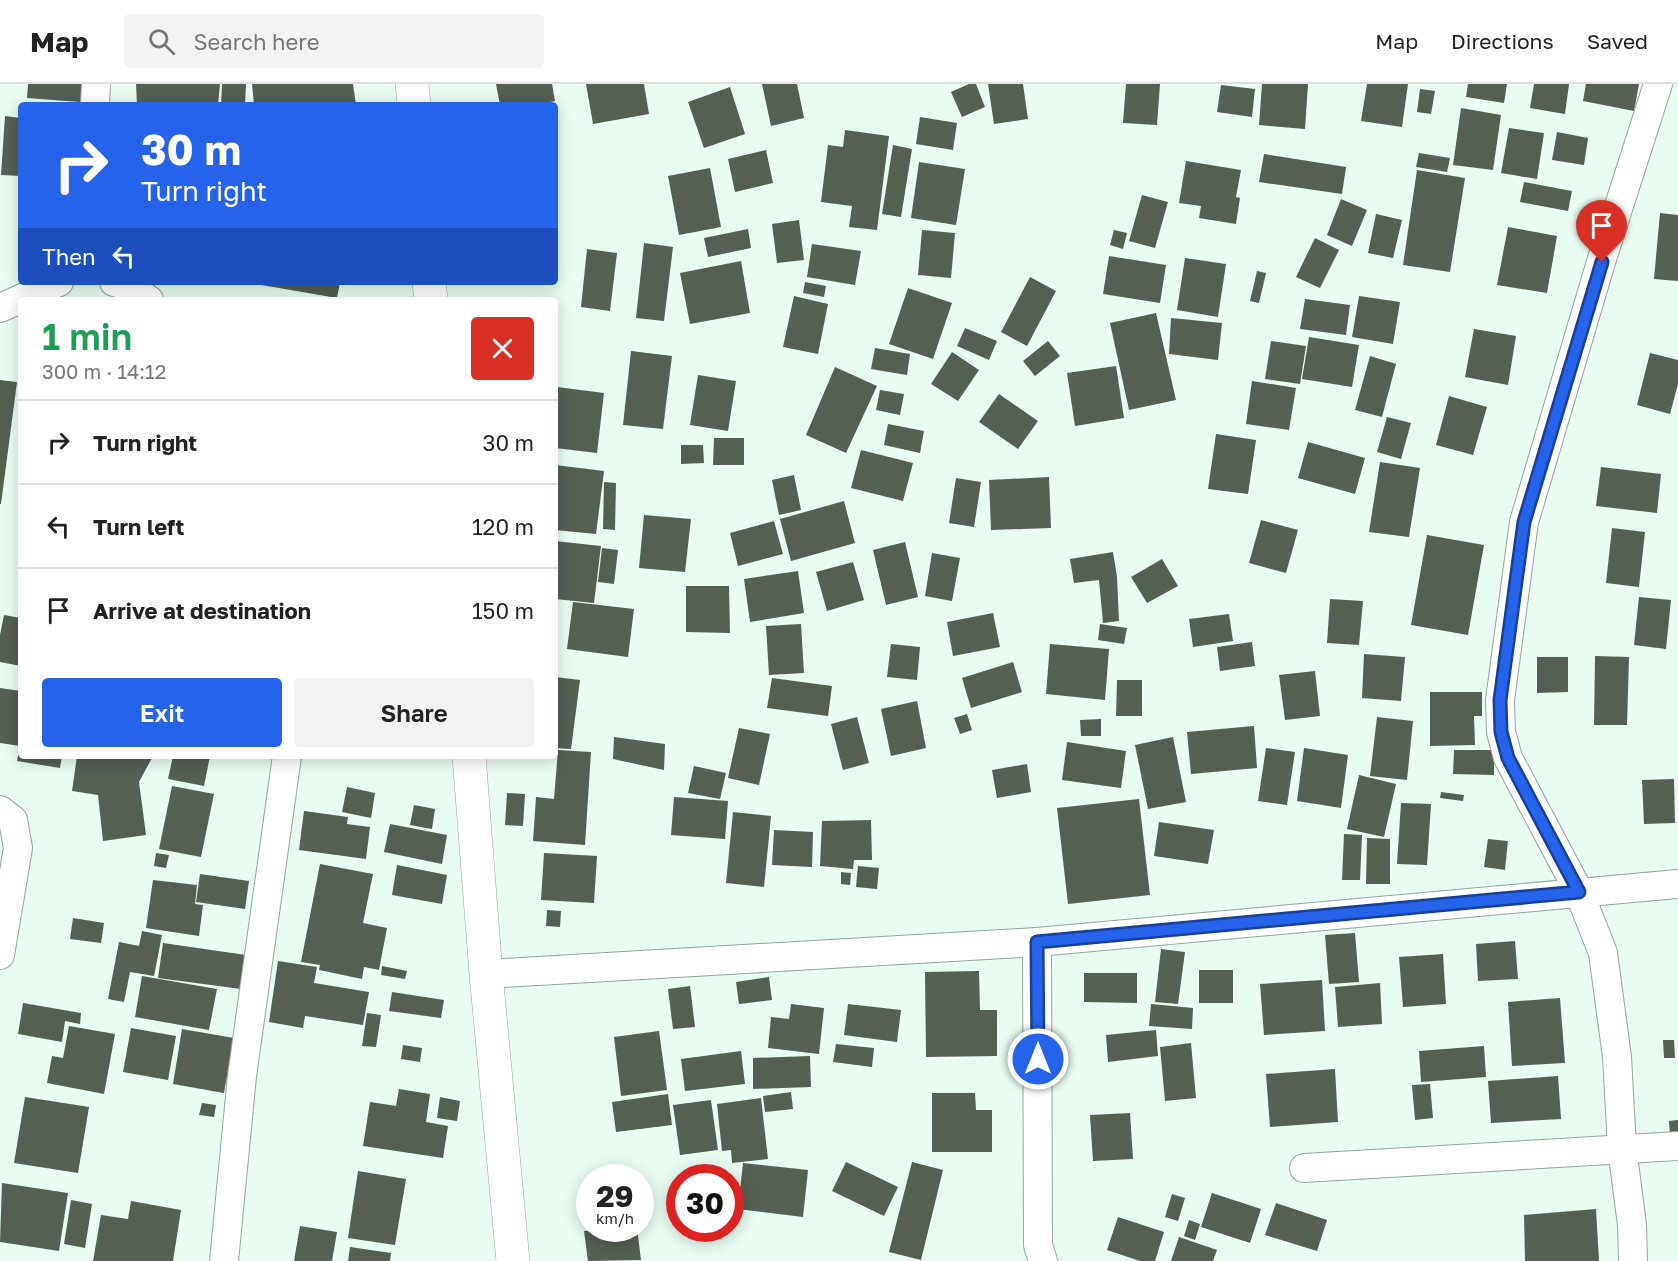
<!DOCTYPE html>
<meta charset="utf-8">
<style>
:root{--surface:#fff;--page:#f2f2f2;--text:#222;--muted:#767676;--line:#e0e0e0;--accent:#2563eb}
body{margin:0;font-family:"Golos Text",sans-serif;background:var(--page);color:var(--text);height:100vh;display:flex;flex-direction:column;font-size:22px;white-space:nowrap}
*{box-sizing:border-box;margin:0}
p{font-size:20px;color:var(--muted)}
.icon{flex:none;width:33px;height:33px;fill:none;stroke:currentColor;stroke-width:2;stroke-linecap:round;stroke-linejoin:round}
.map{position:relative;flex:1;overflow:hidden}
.drawer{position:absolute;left:18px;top:213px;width:540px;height:462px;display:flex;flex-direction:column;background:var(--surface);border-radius:6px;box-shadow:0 3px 15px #0003}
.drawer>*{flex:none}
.hud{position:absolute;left:18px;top:18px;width:540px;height:183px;border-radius:6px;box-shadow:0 3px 15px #0003;background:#2563eb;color:#fff;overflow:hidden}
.speed{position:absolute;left:576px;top:1080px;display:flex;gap:12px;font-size:30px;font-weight:700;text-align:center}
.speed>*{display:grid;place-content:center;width:78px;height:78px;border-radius:50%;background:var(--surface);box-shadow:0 3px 15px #0003;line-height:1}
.speed small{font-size:15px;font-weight:400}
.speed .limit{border:9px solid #d22;background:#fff;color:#111}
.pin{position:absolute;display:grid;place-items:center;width:51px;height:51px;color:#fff;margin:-62px -26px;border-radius:50% 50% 50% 0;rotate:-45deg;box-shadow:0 0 6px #0007}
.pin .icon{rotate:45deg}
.me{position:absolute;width:66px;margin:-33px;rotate:0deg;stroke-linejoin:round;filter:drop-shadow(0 0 4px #0008)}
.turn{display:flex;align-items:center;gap:21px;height:126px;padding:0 24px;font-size:27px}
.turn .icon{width:78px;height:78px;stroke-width:2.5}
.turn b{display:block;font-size:42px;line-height:51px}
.then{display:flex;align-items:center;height:57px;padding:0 24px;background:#0003;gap:12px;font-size:22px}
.round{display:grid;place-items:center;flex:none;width:63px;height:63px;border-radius:6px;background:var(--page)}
.head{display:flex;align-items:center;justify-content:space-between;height:102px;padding:0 24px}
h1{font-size:36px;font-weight:600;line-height:45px;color:#1e9e55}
.button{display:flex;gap:12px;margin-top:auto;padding:12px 24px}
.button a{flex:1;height:69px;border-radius:6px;background:var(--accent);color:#fff;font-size:24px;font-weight:600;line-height:69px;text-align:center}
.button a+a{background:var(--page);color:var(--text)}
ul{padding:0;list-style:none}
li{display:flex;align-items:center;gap:18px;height:84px;padding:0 24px;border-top:2px solid var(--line)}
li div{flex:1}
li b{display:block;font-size:22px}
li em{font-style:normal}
header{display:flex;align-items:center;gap:36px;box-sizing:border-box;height:84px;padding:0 30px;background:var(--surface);border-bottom:2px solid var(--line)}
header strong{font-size:28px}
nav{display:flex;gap:33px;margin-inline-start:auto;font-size:21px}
.search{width:420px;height:54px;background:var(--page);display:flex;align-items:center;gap:15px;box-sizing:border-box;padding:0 21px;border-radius:6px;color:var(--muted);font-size:22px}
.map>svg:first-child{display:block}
.building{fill:#555f52}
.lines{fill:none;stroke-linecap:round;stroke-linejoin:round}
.minor-casing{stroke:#93a59c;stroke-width:30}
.tertiary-casing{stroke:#93a59c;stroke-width:34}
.minor{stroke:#fff;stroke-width:28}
.tertiary{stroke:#fff;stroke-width:33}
.route-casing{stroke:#184099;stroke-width:15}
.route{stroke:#2563eb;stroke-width:10}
</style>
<header>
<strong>Map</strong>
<div class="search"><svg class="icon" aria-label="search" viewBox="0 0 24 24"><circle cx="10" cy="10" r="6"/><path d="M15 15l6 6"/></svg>Search here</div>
<nav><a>Map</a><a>Directions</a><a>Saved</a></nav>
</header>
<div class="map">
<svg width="1678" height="1177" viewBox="0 0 1678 1177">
<rect width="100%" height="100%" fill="#e8fcf2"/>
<g class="building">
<polygon points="28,0 82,0 80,18 27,14"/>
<polygon points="136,0 220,0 218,21 137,21"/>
<polygon points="222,0 246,0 245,21 221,21"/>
<polygon points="252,0 353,0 356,21 254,21"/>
<polygon points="496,0 552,0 555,17 535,21 500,21"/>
<polygon points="586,0 644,0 649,30 593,40"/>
<polygon points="762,0 797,0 804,34 771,42"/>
<polygon points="969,0 976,0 985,23 962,33 951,8"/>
<polygon points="988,0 1023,0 1028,35 994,40"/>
<polygon points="1126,0 1160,0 1157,41 1123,39"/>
<polygon points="1262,0 1308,0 1305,45 1259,41"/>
<polygon points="1367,0 1408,0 1402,43 1361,37"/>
<polygon points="1468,0 1507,0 1504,19 1466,13"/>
<polygon points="1534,0 1569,0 1565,30 1530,24"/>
<polygon points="1586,0 1639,0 1634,27 1583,17"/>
<polygon points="1221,1 1255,5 1252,33 1217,28"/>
<polygon points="730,3 745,50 704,64 688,18"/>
<polygon points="1420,5 1435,7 1431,30 1417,28"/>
<polygon points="1461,24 1501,31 1493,86 1453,81"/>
<polygon points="5,32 21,34 21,92 1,91"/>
<polygon points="920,33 957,39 953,66 916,60"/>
<polygon points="1509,44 1544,49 1537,95 1501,89"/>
<polygon points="845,46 889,52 877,146 849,143 852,122 821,118 828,61 843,63"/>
<polygon points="1557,48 1588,54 1584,81 1552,76"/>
<polygon points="893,61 912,65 901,133 882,130"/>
<polygon points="766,66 773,99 735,108 728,75"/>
<polygon points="1419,69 1450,74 1447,88 1416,83"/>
<polygon points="1264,70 1346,83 1342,110 1259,98"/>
<polygon points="1186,77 1241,86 1236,113 1240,114 1236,140 1199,134 1201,122 1179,119"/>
<polygon points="919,78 965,85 956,141 911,134"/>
<polygon points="710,84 721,143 679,151 668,92"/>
<polygon points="1417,86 1465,94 1450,188 1403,181"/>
<polygon points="1524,98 1572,107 1568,127 1520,118"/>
<polygon points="1142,111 1168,118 1155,164 1129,157"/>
<polygon points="1341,115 1367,126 1352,162 1327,151"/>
<polygon points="1660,129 1678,131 1678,197 1654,195"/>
<polygon points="1376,130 1402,136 1393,174 1368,169"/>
<polygon points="799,136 804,176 777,179 772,140"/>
<polygon points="1508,143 1557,152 1547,209 1497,201"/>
<polygon points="748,145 751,164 708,173 704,154"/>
<polygon points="922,146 955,149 951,194 918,191"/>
<polygon points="1114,146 1127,149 1123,165 1110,161"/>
<polygon points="1315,154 1339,166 1320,204 1296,193"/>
<polygon points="644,159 673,163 664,237 636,234"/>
<polygon points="812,160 861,167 855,201 807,193"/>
<polygon points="587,165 617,169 610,227 581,223"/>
<polygon points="1109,172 1166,181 1160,219 1103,210"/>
<polygon points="1185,174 1226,180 1218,233 1177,226"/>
<polygon points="741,177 750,229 690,240 680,189"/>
<polygon points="1257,187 1266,189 1259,219 1250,217"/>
<polygon points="1030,193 1056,207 1027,262 1001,248"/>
<polygon points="244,198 340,198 337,214"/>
<polygon points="805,198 826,202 824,213 803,209"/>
<polygon points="908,204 952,219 933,275 889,260"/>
<polygon points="794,212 828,220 818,270 783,263"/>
<polygon points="1359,212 1400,218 1393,260 1352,253"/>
<polygon points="1305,215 1350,221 1346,251 1300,245"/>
<polygon points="1156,229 1176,316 1129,326 1110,239"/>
<polygon points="1171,234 1222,239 1218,276 1169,270"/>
<polygon points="965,244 997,257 989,276 957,262"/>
<polygon points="1474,245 1516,252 1508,301 1465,293"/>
<polygon points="1309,253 1359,261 1352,303 1302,295"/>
<polygon points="1048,257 1060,272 1035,292 1023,277"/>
<polygon points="1271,257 1306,262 1300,300 1265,295"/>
<polygon points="875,264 910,270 907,291 871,285"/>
<polygon points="631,267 672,272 663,345 623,341"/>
<polygon points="952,268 979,286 958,317 931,300"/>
<polygon points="1650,269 1678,276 1678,300 1670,330 1637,321"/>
<polygon points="1370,272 1396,280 1382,333 1355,326"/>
<polygon points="1116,282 1124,334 1075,342 1067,289"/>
<polygon points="835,283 877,302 846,369 806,351"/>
<polygon points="698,291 736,297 728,347 690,341"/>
<polygon points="0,296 17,298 1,420 0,420"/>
<polygon points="1252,297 1296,304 1289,346 1246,340"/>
<polygon points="557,303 604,309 597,369 555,364 555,323"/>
<polygon points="880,306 904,310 900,331 876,326"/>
<polygon points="999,310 1038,337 1018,365 979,338"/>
<polygon points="1449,312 1487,323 1473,371 1436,361"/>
<polygon points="1387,333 1411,339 1401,375 1377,368"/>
<polygon points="888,340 924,347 920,369 884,361"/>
<polygon points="1216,350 1256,356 1248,410 1208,405"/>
<polygon points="714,354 744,354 744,381 713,381"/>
<polygon points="1308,358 1365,374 1355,410 1298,394"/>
<polygon points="681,361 703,361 704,379 681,380"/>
<polygon points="861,366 913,379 903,417 851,404"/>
<polygon points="1380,378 1420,384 1409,453 1369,448"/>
<polygon points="555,381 604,387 596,450 555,446"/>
<polygon points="1601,383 1661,390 1657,429 1596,422"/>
<polygon points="794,391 801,426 779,431 772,396"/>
<polygon points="1049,393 1051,444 991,446 989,396"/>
<polygon points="956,394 981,398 974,443 949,439"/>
<polygon points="604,398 616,399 615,446 603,445"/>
<polygon points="844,417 855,459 791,477 780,435"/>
<polygon points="644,431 691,435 685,488 639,484"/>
<polygon points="1261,436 1298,446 1286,489 1249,479"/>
<polygon points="774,437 783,470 738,482 730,449"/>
<polygon points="1612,444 1645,448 1639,503 1606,499"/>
<polygon points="1427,451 1484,461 1468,551 1411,541"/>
<polygon points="555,457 601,462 594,519 555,515"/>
<polygon points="905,458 918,513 886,521 873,466"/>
<polygon points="602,464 618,466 614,500 598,498"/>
<polygon points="1113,468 1117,493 1119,537 1103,539 1099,496 1074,499 1070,475"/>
<polygon points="932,469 960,474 952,517 925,512"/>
<polygon points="1162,475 1178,502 1147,519 1131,493"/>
<polygon points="853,478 864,516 827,527 816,488"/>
<polygon points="798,487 804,529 750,538 744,495"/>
<polygon points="686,502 729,502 730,549 686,548"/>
<polygon points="1639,513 1671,516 1666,565 1634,561"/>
<polygon points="1330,515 1363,517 1359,561 1327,559"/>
<polygon points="573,518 634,525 628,573 567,565"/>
<polygon points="993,529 1000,563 953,572 947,538"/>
<polygon points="1229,530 1233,557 1193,563 1189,535"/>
<polygon points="4,531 21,534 21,582 0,578 0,551"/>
<polygon points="801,540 804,589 769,591 766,542"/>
<polygon points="1100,540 1127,544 1124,560 1098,556"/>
<polygon points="1252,558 1255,582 1220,587 1217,563"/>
<polygon points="891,560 920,563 917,596 887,593"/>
<polygon points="1050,560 1109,565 1105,616 1046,610"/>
<polygon points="1364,570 1405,573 1401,617 1362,614"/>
<polygon points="1595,572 1629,573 1627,641 1594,641"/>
<polygon points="1537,573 1568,573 1568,608 1537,609"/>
<polygon points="1013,578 1022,608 971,624 962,594"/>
<polygon points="1315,587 1320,632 1285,636 1279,591"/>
<polygon points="555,593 580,596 571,665 555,664"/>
<polygon points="772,594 832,602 828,632 767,624"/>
<polygon points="1117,596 1142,596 1142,632 1116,632"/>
<polygon points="0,604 21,607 21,672 62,672 60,684 17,677 20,662 0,659"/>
<polygon points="1430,608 1482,608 1482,632 1474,632 1475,661 1430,662"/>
<polygon points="917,617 926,664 891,672 881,625"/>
<polygon points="967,630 972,646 960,650 954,634"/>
<polygon points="857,633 869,679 843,686 831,640"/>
<polygon points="1377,633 1413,637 1407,696 1370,692"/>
<polygon points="1101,635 1101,652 1081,652 1080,636"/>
<polygon points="1254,642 1257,684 1191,690 1187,648"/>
<polygon points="739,644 770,650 759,701 728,694"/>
<polygon points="614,653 665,660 664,686 613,675"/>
<polygon points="1173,653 1186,718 1148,725 1135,661"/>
<polygon points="1067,658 1126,667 1121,704 1062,696"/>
<polygon points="1266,664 1295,668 1287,721 1258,717"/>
<polygon points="1304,664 1348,671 1341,724 1297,717"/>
<polygon points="558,666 591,668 585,761 533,757 536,713 554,715"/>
<polygon points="1454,666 1494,666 1494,691 1453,690"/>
<polygon points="77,672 153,672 139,698 146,751 103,757 98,711 72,707"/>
<polygon points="173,672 210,672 204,702 168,695"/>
<polygon points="1027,680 1031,708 997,714 992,686"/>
<polygon points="694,682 726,689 720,715 688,709"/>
<polygon points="1359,691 1396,700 1384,753 1347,745"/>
<polygon points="1674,695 1675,739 1644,740 1642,696"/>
<polygon points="172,702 214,710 201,773 159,765"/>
<polygon points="347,703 375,709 371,734 342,728"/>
<polygon points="1441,708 1464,711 1463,717 1440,714"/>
<polygon points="507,709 525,710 523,742 505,741"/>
<polygon points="674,713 728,717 725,755 671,751"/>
<polygon points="1139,715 1150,811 1068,820 1057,724"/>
<polygon points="1401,719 1431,720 1427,781 1397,780"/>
<polygon points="414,721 435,725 432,745 410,741"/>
<polygon points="304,727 348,733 347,740 370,743 366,775 299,766"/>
<polygon points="733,728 771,732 764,803 726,799"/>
<polygon points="871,736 872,776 854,776 853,785 820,782 822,737"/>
<polygon points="1159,738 1214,746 1208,780 1154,772"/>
<polygon points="390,740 447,751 442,780 384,768"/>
<polygon points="774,746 813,748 812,783 772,781"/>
<polygon points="1344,750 1362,751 1360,796 1342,796"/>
<polygon points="1367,754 1390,755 1390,800 1366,800"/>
<polygon points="1488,755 1508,757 1505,786 1484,783"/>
<polygon points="156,769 169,771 166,784 154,782"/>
<polygon points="544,769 597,772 594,819 541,816"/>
<polygon points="320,780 373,790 363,839 387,844 379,886 364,883 362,895 319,886 320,881 301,878"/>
<polygon points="397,781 447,791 442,820 392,811"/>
<polygon points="858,782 879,784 877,805 856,803"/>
<polygon points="841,788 851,789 850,801 841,800"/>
<polygon points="200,790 249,797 245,825 196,818"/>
<polygon points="153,796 197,801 195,820 203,821 199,852 146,844"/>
<polygon points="547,826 561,827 560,843 546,842"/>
<polygon points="73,834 104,839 101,859 70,855"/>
<polygon points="142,847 162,851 154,892 130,888 124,918 108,915 119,858 139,862"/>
<polygon points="1355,849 1359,898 1329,900 1325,851"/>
<polygon points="1515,857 1518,895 1478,897 1476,860"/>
<polygon points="163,859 246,871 241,905 158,894"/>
<polygon points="1161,865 1185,868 1178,920 1155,918"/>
<polygon points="1443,870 1446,920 1403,923 1399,873"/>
<polygon points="278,877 317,883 314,899 369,908 363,941 305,932 303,944 269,938"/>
<polygon points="382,882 407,887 405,895 381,891"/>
<rect x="1199" y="886" width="34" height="33"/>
<polygon points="979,887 980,926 997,926 997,972 926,973 925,888"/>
<polygon points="1084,889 1137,889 1137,919 1084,918"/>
<polygon points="142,892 217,905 209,946 135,933"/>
<polygon points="769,893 772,916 739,920 736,898"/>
<polygon points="1322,896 1325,947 1264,951 1260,900"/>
<polygon points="1380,899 1382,940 1338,943 1335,903"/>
<polygon points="690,902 695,943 673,945 668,905"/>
<polygon points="392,908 444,916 441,934 389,927"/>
<polygon points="1560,914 1565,979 1512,982 1508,918"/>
<polygon points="23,919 81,929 80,940 65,937 62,958 18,950"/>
<polygon points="791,920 824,924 819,970 768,964 771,933 789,935"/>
<polygon points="848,920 901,926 897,958 844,951"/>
<polygon points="1151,920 1193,924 1192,945 1149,942"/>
<polygon points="367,929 381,931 376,963 362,962"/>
<polygon points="69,942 115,950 104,1010 47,999 52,972 63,974"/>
<polygon points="131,944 176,952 168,996 123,988"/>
<polygon points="182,945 234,954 224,1009 173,1000"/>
<polygon points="1156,946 1158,972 1108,978 1106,951"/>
<polygon points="659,947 667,1006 621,1012 614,953"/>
<polygon points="1663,956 1674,956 1675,974 1664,974"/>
<polygon points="1191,959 1196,1014 1165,1017 1160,963"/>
<polygon points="836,960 874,964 872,983 833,978"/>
<polygon points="403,961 422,964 420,978 401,975"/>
<polygon points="1484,962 1486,993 1421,998 1419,967"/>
<polygon points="741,967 745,1000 685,1007 681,975"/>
<polygon points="810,972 811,1003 753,1005 753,974"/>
<polygon points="1335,985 1338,1038 1270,1043 1266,990"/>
<polygon points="1558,992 1561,1035 1491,1039 1488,997"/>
<polygon points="1430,1000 1433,1034 1415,1036 1412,1001"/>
<polygon points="399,1005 430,1010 426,1038 448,1042 443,1074 363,1062 370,1018 396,1022"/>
<polygon points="791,1008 793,1025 765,1028 763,1012"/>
<polygon points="932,1009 975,1009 976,1026 992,1026 992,1068 932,1068"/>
<polygon points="668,1010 672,1041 616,1048 612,1018"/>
<polygon points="25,1013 89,1023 78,1089 14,1079"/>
<polygon points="440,1013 460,1017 457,1037 437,1034"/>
<polygon points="761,1014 768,1075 732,1079 731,1066 722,1067 717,1020"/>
<polygon points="711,1016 718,1066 680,1071 673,1021"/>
<polygon points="202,1019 216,1021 214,1033 199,1031"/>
<polygon points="1130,1029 1133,1075 1093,1077 1090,1031"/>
<polygon points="1678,1036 1678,1050 1670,1051 1669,1037"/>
<polygon points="846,1078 898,1103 884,1132 832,1107"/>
<polygon points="912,1078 943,1086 921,1176 889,1168"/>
<polygon points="743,1079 808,1086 803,1133 738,1125"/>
<polygon points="358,1087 406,1095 395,1161 348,1154"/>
<polygon points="2,1099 68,1109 59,1167 0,1158"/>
<polygon points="1212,1109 1261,1125 1250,1159 1201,1143"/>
<polygon points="1172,1110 1185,1114 1178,1137 1165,1133"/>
<polygon points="71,1116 92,1120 85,1164 64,1160"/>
<polygon points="131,1117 181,1126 173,1177 93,1177 101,1131 128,1135"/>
<polygon points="1276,1119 1327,1136 1317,1167 1265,1151"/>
<polygon points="1596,1125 1599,1177 1525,1177 1524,1131"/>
<polygon points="1118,1133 1164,1148 1155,1177 1140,1177 1107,1166"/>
<polygon points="1189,1136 1200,1140 1195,1156 1184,1152"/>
<polygon points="300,1142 337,1148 332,1177 294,1177"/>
<polygon points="606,1144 637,1144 641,1176 588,1177 584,1147"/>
<polygon points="1179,1153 1217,1166 1213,1177 1171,1177"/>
<polygon points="350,1163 391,1169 390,1177 348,1177"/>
</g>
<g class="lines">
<g class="minor-casing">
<g id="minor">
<polyline points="95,21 96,0"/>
<polyline points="114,198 130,203 149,216"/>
<polyline points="0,224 59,198"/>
<polyline points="0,726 13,736 18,764 0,871"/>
<polyline points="1037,858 1038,1161 1043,1177"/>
<polyline points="486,890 1037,858 1678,800"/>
<polyline points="1304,1084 1678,1062"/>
<polyline points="224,1177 242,992 287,672"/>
<polyline points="1633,1177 1632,1141 1622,1064 1617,973 1603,869 1579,808 1508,674 1501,648 1500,616 1524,438 1601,178 1658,0"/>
</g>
</g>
<g class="tertiary-casing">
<g id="tertiary">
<polyline points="412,0 414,21"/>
<polyline points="429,198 431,216"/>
<polyline points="469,672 486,890 513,1177"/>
</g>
</g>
<use href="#minor" class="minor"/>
<use href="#tertiary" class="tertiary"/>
</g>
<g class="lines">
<g class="route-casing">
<polyline id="route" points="1038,975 1037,858 1579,808 1508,674 1501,648 1500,616 1524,438 1602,178"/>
</g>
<use href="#route" class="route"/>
</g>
</svg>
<div class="speed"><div>29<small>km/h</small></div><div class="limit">30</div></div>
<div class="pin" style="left:1602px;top:178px;background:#d93025"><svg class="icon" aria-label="arrive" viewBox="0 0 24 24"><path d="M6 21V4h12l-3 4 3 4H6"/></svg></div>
<svg class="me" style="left:1038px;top:975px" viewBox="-20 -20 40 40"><circle r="17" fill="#2563eb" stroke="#fff" stroke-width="3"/><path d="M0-11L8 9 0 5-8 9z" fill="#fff"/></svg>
<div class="hud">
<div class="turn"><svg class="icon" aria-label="right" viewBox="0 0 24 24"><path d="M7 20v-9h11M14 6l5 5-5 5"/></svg><div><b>30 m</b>Turn right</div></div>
<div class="then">Then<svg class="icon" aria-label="left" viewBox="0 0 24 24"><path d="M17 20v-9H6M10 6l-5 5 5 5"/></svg></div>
</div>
<section class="drawer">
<div class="head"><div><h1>1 min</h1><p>300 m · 14:12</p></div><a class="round" style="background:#d93025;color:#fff"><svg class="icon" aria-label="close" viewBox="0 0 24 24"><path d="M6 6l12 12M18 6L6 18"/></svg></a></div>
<ul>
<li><svg class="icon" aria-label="right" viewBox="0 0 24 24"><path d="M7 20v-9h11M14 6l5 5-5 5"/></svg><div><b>Turn right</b></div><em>30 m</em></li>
<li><svg class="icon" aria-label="left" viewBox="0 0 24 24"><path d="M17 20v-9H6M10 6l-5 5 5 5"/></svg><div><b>Turn left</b></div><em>120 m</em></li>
<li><svg class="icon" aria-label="arrive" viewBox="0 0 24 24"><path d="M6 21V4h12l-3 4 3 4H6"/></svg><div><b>Arrive at destination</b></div><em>150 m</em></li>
</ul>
<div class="button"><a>Exit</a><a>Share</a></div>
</section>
</div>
